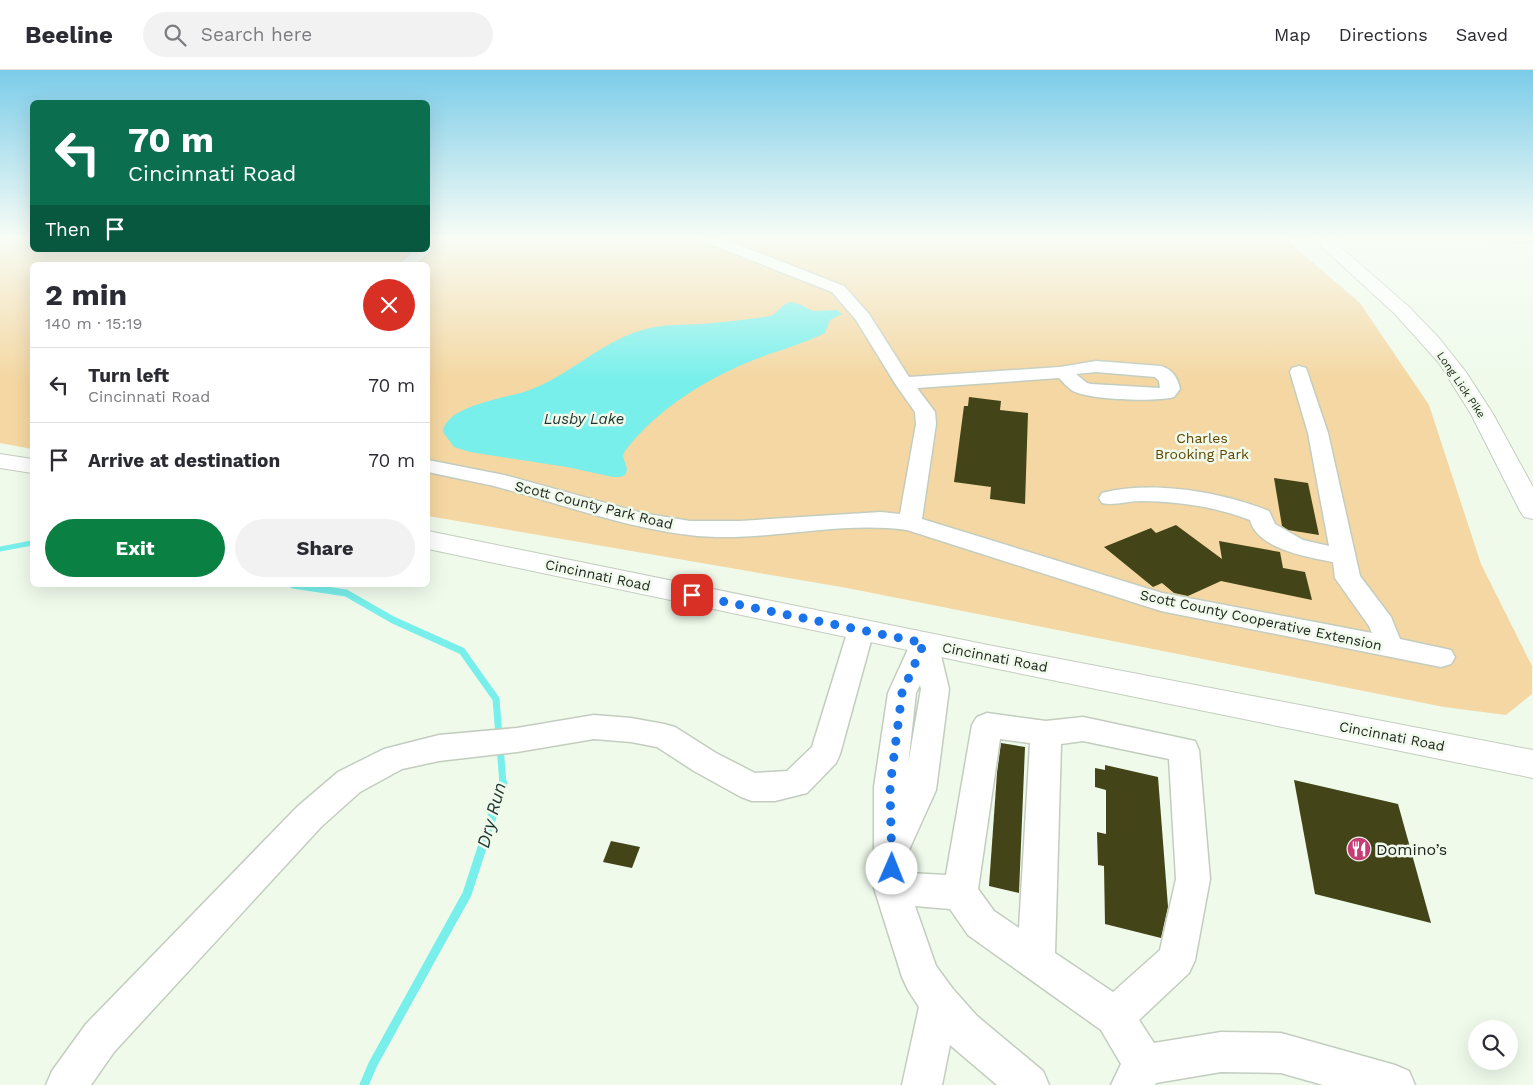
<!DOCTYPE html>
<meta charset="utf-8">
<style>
:root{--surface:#fff;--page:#f2f2f3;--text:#2b2b33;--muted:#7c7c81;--line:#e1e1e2;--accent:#0b8043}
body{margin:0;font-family:"Work Sans",sans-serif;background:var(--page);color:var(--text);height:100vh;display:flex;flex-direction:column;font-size:19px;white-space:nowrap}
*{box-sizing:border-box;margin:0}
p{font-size:16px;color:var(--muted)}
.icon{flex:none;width:28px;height:28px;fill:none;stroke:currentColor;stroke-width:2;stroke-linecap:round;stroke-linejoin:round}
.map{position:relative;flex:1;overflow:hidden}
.side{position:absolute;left:30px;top:192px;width:400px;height:325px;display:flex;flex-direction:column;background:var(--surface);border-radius:8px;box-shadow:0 5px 20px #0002}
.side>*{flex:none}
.top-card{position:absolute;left:30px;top:30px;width:400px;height:152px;border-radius:8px;box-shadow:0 5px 20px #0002;background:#0b6e4f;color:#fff;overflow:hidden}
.controls{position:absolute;left:1468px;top:950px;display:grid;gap:10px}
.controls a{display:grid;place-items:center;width:50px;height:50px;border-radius:50%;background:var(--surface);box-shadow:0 5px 20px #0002;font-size:25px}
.pin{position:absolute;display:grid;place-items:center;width:42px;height:42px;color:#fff;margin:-21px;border-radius:10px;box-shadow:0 2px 8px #0006}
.me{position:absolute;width:55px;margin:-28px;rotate:1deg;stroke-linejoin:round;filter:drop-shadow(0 0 4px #0008)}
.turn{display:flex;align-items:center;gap:18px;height:105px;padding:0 15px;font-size:22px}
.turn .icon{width:65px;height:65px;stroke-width:2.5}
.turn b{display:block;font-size:35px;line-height:42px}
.then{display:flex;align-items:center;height:48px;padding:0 15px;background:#0003;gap:10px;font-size:19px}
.round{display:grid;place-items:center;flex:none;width:52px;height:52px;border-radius:26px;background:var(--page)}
.overview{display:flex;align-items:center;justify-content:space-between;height:85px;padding:0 15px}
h1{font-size:30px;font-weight:700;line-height:38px}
.primary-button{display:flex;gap:10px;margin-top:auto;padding:10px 15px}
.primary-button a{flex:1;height:58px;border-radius:30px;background:var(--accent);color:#fff;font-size:20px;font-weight:700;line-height:58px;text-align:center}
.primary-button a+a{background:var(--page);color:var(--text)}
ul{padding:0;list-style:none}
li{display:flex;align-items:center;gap:15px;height:75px;padding:0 15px;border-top:1px solid var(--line)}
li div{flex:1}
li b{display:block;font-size:19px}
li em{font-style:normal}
header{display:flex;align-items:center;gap:30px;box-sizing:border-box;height:70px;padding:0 25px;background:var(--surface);border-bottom:1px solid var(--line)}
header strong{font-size:24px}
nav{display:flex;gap:28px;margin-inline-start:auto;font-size:18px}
.search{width:350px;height:45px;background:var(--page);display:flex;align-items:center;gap:12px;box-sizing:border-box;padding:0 18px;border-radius:28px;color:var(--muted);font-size:19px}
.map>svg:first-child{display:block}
.green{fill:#f4d7a2}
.water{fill:#78efeb}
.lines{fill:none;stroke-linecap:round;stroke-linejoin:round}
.stream-far2{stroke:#78efeb;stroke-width:5}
.stream-far1{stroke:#78efeb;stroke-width:7}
.stream{stroke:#78efeb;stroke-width:9}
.building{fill:#434417}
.minor-casing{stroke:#c3cdbf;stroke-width:3}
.major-casing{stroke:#c3cdbf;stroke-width:2}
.minor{fill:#fff;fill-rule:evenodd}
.major{fill:#fff;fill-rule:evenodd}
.route{stroke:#1a73e8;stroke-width:9;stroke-dasharray:0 16.2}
.labels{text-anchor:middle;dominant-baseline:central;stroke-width:5;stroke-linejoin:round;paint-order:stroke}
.far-street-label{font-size:11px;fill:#212520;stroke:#effaeb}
.park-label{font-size:14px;fill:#5f4502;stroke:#effaeb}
.street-label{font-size:14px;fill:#212520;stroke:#effaeb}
.water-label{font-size:15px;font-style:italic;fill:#1d3232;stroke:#effaeb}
.near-poi-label{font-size:16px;fill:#212520;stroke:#effaeb;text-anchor:start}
.near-water-label{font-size:18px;font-style:italic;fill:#1d3232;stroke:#effaeb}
</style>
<header>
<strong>Beeline</strong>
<div class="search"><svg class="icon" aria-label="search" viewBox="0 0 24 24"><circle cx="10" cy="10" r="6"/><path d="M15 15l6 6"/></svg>Search here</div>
<nav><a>Map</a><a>Directions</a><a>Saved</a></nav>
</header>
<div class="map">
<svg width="1533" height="1015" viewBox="0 0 1533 1015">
<rect width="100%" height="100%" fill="#effaeb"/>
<g class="green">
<polygon points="0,167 32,167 32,180 428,180 428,167 1283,167 1360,233 1429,335 1481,494 1532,596 1532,624 1506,645 1444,637 847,518 428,446 428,195 32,195 32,379 0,373"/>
<polygon points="1340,167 1533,167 1533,174 1345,171"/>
</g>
<path class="water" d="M791,232L799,234L813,241L837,240L842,244L830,250L825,263C803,274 779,280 756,289C707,308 657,339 625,381L623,386L627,399L626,404L621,407H613L567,397L470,382L454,377L443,362C445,336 506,328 527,321C568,307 604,269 646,259C664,254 684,255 703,254C725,252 748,249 771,246C779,242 781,234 791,232Z"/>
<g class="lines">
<polyline class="stream-far2" points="0,479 32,473"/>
<g class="stream-far1">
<polyline points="293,515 346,523 393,550 462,581 496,629 499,666"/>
<polyline points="500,676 503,714"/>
</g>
<polyline class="stream" points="364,1015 373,994 467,824 503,713"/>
</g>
<g class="building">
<polygon points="969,327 1001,331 1000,340 1028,343 1025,434 990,429 991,417 954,412 964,336 968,336"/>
<polygon points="1274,408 1308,413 1319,465 1288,460 1282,456"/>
<polygon points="1176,455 1222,489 1219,471 1280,482 1283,498 1305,502 1312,530 1221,511 1188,526 1174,523 1162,513 1153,517 1104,477 1151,458 1156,463"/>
<polygon points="1001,673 1025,677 1019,823 989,816 997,703"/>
<polygon points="1105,695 1158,707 1168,837 1161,868 1105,854 1104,796 1098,795 1097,762 1106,764 1106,720 1095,717 1095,698 1105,700"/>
<polygon points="1294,710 1398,734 1431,853 1315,824"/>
<polygon points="611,771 640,777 632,798 603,792"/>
</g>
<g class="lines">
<g class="minor-casing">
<g id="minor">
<path d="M698,167H719L844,216L869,244L909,307L1060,297L1096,291L1161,296C1172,299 1178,308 1180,319L1174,327C1155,332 1090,330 1073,321C1068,318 1063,312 1059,308L917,318L935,342L936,354L922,449L1162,523L1372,563L1369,556L1335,508L1333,492C1308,487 1257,479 1250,450C1217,437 1176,431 1140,431C1127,431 1114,436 1102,433L1099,428L1102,423C1153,410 1221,422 1269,441L1275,454L1303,470L1329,476L1308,363L1290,302L1292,298L1299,296L1306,298L1328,363L1360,506L1391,547L1400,569L1451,580L1455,587L1451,594L1441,597L1161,541L907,460C835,450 761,474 689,465C622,457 559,433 494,416C472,411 450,407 428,402V390L504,405L642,443L690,451H740L881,442L900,444L916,354L915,342L896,315L856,250L832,222L700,170ZM1096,302L1155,307L1159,311L1160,318L1091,314L1087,313L1076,304Z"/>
<polygon points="428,176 431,180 415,195 398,195 415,180 428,180"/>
<polygon points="861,550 870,553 874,560 840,684 836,693 807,723 775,731 752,731 741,727 694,701 657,677 631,672 594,669 517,682 439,691 402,699 360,722 321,757 114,982 91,1015 46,1015 52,1001 86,954 297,737 338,702 384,679 439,665 517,658 594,645 631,648 664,654 675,657 716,683 755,703 787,701 812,677 848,560 852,553"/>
<path d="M924,563L934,566L938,573L949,619L936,720L909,780V803L946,805L972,655L977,647L987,643L1046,651L1083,647L1195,671L1199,680L1210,809L1195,890L1189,903L1139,950L1154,973L1221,962L1281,963L1395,995L1409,1001L1415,1015H1323L1281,1003L1221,1002L1156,1013L1155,1015H1111L1121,994L1101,960L968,865L950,839L915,836L936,896L953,919L977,946L1043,1001L1049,1015H997L950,975L942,1015H902L919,937L908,920L902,907L874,818V717L888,623L914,566ZM920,615L921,619L908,695L916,623ZM1000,669L1030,673L1019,858L994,841L978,819ZM1083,671L1169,689L1176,809L1160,880L1113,922L1055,883L1061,674Z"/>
</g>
</g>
<g class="major-casing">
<g id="major">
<polygon points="1311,167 1329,167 1408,236 1439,268 1466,302 1493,344 1533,417 1533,449 1524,447 1520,441 1471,344 1439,293 1395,244"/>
<polygon points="0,384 32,389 32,403 0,398"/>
<polygon points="428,461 993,576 1533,680 1533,708 993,598 428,479"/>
</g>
</g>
<use href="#minor" class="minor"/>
<use href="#major" class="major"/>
</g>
<linearGradient id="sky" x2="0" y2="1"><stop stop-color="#7bcce9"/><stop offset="0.54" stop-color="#f8fdf6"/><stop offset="1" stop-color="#f8fdf6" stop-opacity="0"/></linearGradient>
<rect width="1533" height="310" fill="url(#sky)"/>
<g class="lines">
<polyline class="route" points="692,525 924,573 902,623 890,717 892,799"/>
</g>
<defs>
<g id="restaurant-disc" transform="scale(1.25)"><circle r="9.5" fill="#c63c74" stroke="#effaeb"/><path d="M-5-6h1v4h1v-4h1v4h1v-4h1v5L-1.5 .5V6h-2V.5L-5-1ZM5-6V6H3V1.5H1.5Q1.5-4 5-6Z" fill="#fff"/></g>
</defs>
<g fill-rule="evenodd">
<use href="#restaurant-disc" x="1359" y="779"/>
</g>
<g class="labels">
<g class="far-street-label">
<text transform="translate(1461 315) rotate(56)">Long Lick Pike</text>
</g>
<g class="park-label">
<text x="1202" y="368">Charles<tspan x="1202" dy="16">Brooking Park</tspan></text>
</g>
<g class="street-label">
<text transform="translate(594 435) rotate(14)">Scott County Park Road</text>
<text transform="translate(598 505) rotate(12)">Cincinnati Road</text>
<text transform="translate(1261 550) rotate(12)">Scott County Cooperative Extension</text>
<text transform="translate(995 587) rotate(11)">Cincinnati Road</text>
<text transform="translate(1392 666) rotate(11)">Cincinnati Road</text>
</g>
<g class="water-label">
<text x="584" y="349">Lusby Lake</text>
</g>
<g class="near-poi-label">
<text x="1376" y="779">Domino’s</text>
</g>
<g class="near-water-label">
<text transform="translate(491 745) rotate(-75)">Dry Run</text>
</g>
</g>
</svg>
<div class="controls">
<a><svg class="icon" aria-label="search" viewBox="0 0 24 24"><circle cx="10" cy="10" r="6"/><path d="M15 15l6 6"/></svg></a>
</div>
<div class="pin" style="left:692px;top:525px;background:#d93025"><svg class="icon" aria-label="arrive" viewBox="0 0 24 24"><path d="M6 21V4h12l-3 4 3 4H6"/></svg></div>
<svg class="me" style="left:892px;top:799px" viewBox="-20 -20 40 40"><circle r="19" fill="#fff"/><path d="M0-13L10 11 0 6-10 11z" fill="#1a73e8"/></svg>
<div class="top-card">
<div class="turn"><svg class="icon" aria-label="left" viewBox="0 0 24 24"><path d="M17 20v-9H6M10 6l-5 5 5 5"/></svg><div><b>70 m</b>Cincinnati Road</div></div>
<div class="then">Then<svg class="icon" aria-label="arrive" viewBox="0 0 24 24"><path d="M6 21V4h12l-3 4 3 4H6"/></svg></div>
</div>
<section class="side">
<div class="overview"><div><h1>2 min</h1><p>140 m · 15:19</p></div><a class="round" style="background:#d93025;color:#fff"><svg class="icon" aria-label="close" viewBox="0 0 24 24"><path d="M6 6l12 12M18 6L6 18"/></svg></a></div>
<ul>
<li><svg class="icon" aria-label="left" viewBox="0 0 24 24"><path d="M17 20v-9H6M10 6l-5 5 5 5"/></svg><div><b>Turn left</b><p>Cincinnati Road</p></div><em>70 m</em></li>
<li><svg class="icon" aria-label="arrive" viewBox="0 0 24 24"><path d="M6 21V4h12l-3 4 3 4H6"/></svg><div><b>Arrive at destination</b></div><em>70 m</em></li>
</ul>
<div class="primary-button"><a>Exit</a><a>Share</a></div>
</section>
</div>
